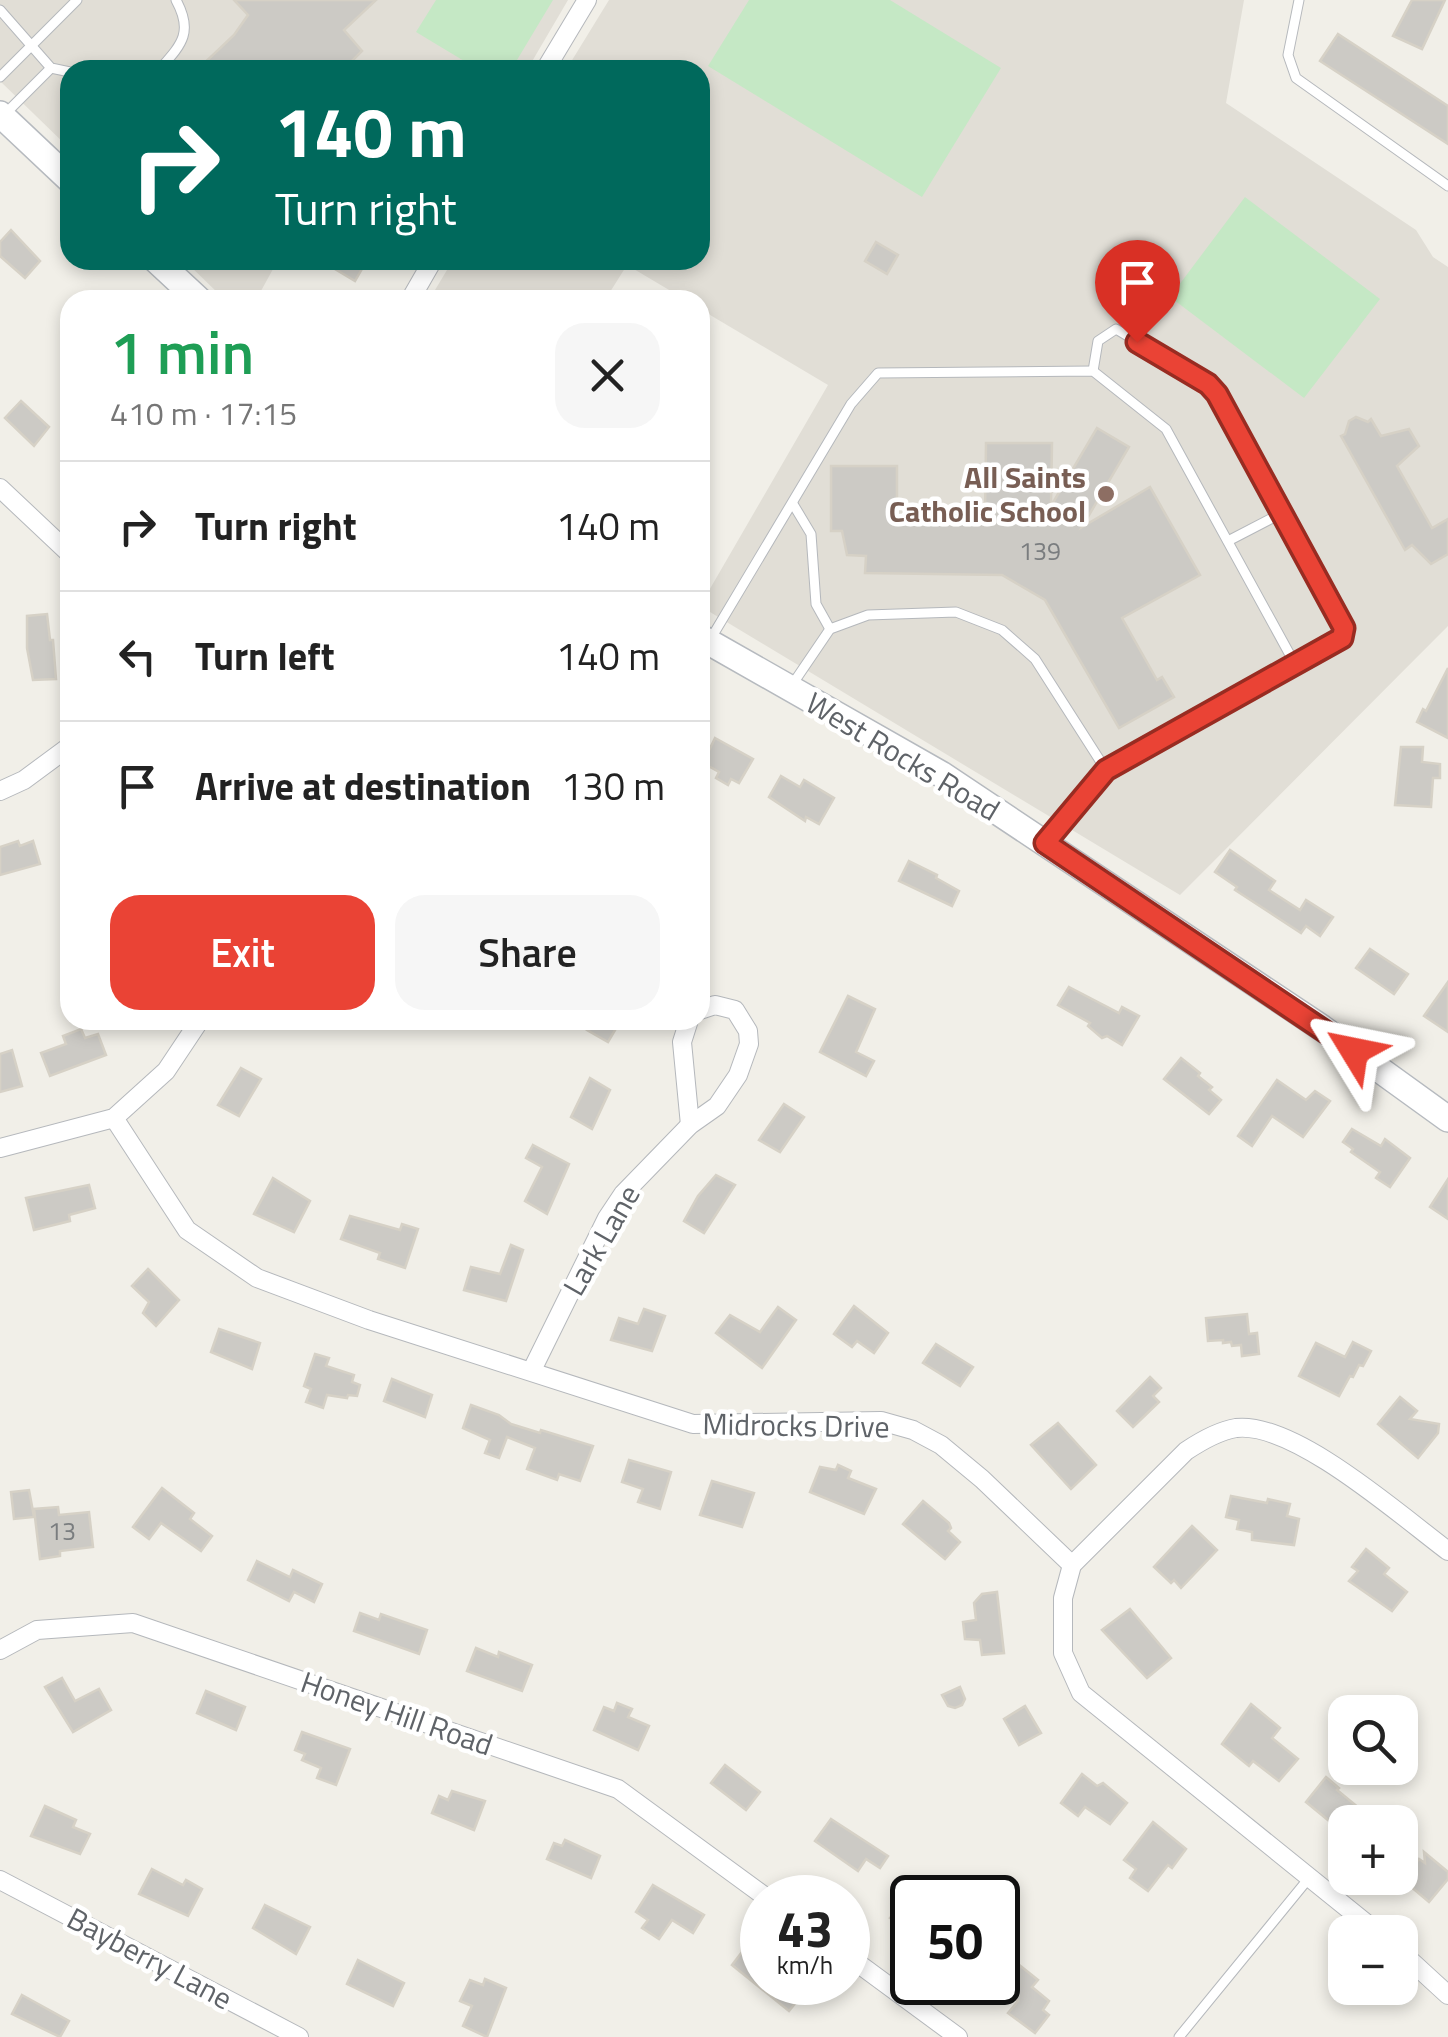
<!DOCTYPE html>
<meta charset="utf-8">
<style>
:root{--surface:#fff;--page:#f6f6f6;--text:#222;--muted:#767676;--line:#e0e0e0;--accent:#ea4335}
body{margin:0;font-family:"Titillium Web",sans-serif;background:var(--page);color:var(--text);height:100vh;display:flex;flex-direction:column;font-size:38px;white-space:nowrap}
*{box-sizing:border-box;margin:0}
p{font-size:32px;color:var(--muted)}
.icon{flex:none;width:55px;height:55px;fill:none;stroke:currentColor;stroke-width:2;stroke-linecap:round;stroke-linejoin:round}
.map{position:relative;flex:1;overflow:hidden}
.sheet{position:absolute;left:60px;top:290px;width:650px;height:740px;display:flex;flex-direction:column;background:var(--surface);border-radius:30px;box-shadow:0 5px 15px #0003}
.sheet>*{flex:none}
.banner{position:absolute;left:60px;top:60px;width:650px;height:210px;border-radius:30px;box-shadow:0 5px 15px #0003;background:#00695c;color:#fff;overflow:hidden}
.tools{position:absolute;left:1328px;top:1695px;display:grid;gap:20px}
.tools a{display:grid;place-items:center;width:90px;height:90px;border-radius:20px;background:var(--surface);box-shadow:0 5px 15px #0003;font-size:50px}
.speed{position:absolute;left:740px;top:1875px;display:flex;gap:20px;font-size:50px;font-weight:700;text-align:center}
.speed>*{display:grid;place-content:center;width:130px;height:130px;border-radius:50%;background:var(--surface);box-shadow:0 5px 15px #0003;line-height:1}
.speed small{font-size:25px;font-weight:400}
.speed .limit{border:5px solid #111;border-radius:15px;background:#fff;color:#111}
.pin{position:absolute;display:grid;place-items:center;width:85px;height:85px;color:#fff;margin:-102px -42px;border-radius:50% 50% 50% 0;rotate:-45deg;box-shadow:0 0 10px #0007}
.pin .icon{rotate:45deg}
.me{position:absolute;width:110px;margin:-55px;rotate:305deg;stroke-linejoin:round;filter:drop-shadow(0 0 8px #0008)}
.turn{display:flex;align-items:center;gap:35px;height:210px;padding:0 50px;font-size:45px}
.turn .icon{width:130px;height:130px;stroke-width:2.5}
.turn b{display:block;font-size:70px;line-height:85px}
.round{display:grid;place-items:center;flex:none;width:105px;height:105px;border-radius:30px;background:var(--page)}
.head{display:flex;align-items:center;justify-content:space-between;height:170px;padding:0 50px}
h1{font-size:60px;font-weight:600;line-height:75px;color:#1e9e55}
.cta{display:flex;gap:20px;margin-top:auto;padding:20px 50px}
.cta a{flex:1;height:115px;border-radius:30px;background:var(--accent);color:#fff;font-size:40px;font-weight:600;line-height:115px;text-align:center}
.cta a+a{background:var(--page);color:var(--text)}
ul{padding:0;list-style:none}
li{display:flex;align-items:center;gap:30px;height:130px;padding:0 50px;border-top:2px solid var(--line)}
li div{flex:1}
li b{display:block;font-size:38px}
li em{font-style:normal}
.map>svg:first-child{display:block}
.education{fill:#e1ded6}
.green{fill:#c5e8c5}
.building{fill:#cccac5;stroke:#d6d1c6;stroke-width:2.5}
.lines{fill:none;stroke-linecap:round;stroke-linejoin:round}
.lane-casing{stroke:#b5b8bc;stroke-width:11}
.street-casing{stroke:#b5b8bc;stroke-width:20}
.secondary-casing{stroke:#b6babf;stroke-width:28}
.lane{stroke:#fff;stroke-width:9}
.street{stroke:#fff;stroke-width:18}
.secondary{stroke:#fff;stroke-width:25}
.route-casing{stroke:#982c22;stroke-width:25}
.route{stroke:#ea4335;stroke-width:18}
.education-dot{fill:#8d6e63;stroke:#fff;stroke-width:4}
.labels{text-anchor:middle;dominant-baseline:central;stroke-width:9;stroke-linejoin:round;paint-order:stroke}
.number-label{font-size:25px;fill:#7a7d7f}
.education-label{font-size:30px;font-weight:bold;fill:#785e54;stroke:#fff;text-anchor:end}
.street-label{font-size:30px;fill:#5f6368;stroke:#fff}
</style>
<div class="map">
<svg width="1448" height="2037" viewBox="0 0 1448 2037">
<rect width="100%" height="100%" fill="#f1efe8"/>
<g class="education">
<polygon points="0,0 568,0 527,70 70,70 70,149 0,81"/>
<polygon points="609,0 1244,0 1226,103 1416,230 1433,257 1448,267 1448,626 1180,895 700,606 828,385 700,309 700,300 686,300 627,265 605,300 429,300 453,260 700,260 700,70 566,70"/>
<polygon points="184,260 278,260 256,300 225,300"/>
</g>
<g class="green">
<polygon points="436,0 553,0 511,70 479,70 416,32"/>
<polygon points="749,0 890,0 1001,68 922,197 708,66"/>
<polygon points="1245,197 1380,299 1304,398 1170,297"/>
</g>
<g class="building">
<polygon points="234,0 376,0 344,30 362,51 343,70 197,70 234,35 248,15"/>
<polygon points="1412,0 1445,0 1422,49 1393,36"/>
<polygon points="1338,34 1448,106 1448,144 1320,61"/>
<polygon points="11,230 40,261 25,278 0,256 0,242"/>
<polygon points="876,242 898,255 887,274 865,261"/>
<polygon points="320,260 367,260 355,281"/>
<polygon points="21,401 49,427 34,446 5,418"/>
<polygon points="1356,417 1368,422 1371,419 1381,436 1409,429 1419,446 1397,466 1432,528 1448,519 1448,554 1431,564 1412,545 1405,550 1341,436 1345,434 1349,421"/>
<polygon points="1097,428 1129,447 1082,527 1150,487 1200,575 1122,618 1157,680 1162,677 1174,697 1119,728 1045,600 1002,575 865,573 866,556 847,555 842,531 831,531 831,466 897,466 897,515 985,516 986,443 1052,443 1051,506"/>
<polygon points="47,614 50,640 53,640 56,679 33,680 27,648 27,616"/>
<polygon points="1448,668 1448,738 1417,722 1423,709 1426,711"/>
<polygon points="715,738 753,759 739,783 731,779 728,785 716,778 719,772 703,763"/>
<polygon points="1401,747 1423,747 1422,762 1440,764 1440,778 1433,778 1431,807 1395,805"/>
<polygon points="781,776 800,787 804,780 834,798 819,824 806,817 805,821 769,797"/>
<polygon points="18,841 20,846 33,841 40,864 0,875 0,847"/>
<polygon points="1230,850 1275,881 1269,890 1300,910 1306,900 1333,917 1320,936 1306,926 1301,933 1235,890 1237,887 1215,872"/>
<polygon points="909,861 937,875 936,878 959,891 952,906 899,881"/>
<polygon points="1370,949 1408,974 1394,994 1356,968"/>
<polygon points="1448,982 1448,1032 1424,1016"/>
<polygon points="1069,987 1119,1013 1122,1007 1139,1016 1122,1045 1107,1036 1102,1038 1088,1026 1090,1023 1058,1005"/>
<polygon points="848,996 875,1009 856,1052 874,1061 866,1076 820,1052"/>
<polygon points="593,1020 621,1020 608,1042 587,1030"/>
<polygon points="81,1029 85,1038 98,1034 106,1055 50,1076 41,1053 66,1044 63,1036"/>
<polygon points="12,1050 22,1086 0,1092 0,1054"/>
<polygon points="1181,1058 1200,1073 1198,1076 1212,1087 1209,1090 1221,1100 1209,1114 1164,1079"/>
<polygon points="241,1068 261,1079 239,1116 218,1105"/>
<polygon points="590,1078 610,1090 592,1129 571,1117"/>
<polygon points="1277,1080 1306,1100 1315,1091 1330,1101 1303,1137 1272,1116 1252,1146 1238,1136"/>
<polygon points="784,1104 804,1117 780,1152 759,1140"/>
<polygon points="1352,1129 1381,1146 1385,1139 1410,1158 1390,1187 1376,1178 1380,1172 1351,1152 1353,1149 1343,1142"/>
<polygon points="533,1145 569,1164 547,1214 525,1201 542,1167 526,1158"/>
<polygon points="716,1175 735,1185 704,1233 684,1221 698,1196"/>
<polygon points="273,1178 310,1201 294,1232 254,1214"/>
<polygon points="1448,1179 1448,1219 1430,1207"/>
<polygon points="89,1185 95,1208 69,1215 70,1221 34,1230 26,1198"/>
<polygon points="350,1216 400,1230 402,1224 418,1229 405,1268 378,1259 380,1253 341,1239"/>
<polygon points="511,1245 523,1250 506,1301 464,1290 471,1267 500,1274"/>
<polygon points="148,1269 179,1300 156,1326 143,1313 149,1302 132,1286"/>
<polygon points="854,1306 888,1333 874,1353 857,1341 852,1347 834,1334"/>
<polygon points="778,1307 796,1320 762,1368 716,1333 730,1315 760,1332"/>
<polygon points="644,1309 665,1316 652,1351 611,1340 619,1318 638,1324"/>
<polygon points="1247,1314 1249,1334 1257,1333 1259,1354 1242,1356 1241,1345 1232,1346 1231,1342 1223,1343 1223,1340 1208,1341 1206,1318"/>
<polygon points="219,1329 260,1343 252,1369 211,1352"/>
<polygon points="1353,1342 1371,1351 1363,1366 1359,1365 1353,1377 1350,1376 1339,1396 1299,1376 1316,1343 1345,1357"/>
<polygon points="936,1344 973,1367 960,1386 923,1363"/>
<polygon points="315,1354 329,1358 326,1366 354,1375 352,1382 360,1385 357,1396 348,1395 347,1398 327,1395 323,1408 306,1402 311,1389 304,1386"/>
<polygon points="1150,1377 1161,1388 1153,1396 1159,1402 1133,1427 1117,1411"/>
<polygon points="392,1379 432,1395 425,1417 384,1401"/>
<polygon points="1400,1397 1417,1411 1410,1419 1439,1424 1438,1433 1418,1458 1378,1424"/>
<polygon points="471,1405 499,1415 511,1424 540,1433 541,1430 593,1446 580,1481 559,1474 557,1480 527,1469 535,1448 507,1437 499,1458 485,1453 490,1440 463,1428"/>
<polygon points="1058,1423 1096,1465 1071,1489 1031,1445"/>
<polygon points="629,1460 671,1472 660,1509 638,1502 643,1489 622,1482"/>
<polygon points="838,1465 851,1471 848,1478 876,1489 864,1514 810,1492 820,1467 836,1470"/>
<polygon points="712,1481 754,1493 742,1527 700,1515"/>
<polygon points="162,1488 194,1513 190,1519 212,1536 201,1551 161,1523 149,1539 133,1527"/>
<polygon points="29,1490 34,1517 14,1519 11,1492"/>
<polygon points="1231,1496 1267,1503 1268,1499 1290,1504 1287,1516 1299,1519 1294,1545 1252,1540 1252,1532 1237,1529 1239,1520 1226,1517"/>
<polygon points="923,1501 949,1523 951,1528 948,1531 960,1542 945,1559 903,1524"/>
<polygon points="58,1507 59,1515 89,1512 93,1547 60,1551 60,1556 40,1559 34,1509"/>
<polygon points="1192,1526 1217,1550 1181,1588 1174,1580 1171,1583 1154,1567"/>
<polygon points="1366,1549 1389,1568 1384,1574 1407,1592 1392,1611 1349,1581 1358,1571 1352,1567"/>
<polygon points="257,1561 290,1577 293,1570 322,1584 314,1602 294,1592 289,1601 248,1580"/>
<polygon points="997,1592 1004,1653 982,1655 980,1640 965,1639 963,1622 976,1620 974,1603 982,1594"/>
<polygon points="1130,1609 1171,1658 1147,1678 1102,1630"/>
<polygon points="360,1613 379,1620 381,1614 427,1630 419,1654 354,1631"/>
<polygon points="476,1648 498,1657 499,1652 532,1665 522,1691 467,1671"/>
<polygon points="62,1678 75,1701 99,1689 111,1710 73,1732 45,1687"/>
<polygon points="960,1687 965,1699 962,1705 955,1708 948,1706 942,1695"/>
<polygon points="206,1691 245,1707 236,1730 197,1713"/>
<polygon points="617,1703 632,1709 628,1717 649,1726 638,1750 594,1730 604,1707 614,1711"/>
<polygon points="1251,1704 1280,1728 1272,1738 1298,1759 1279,1781 1253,1761 1249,1766 1222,1744"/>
<polygon points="1025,1706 1041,1733 1019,1745 1004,1719"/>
<polygon points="302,1732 350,1749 336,1785 317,1778 321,1768 302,1760 305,1754 295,1750"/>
<polygon points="725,1765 760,1792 746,1810 711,1783"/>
<polygon points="1082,1774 1097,1786 1103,1783 1127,1803 1110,1824 1085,1807 1078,1816 1061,1803"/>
<polygon points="1326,1777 1339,1788 1337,1790 1376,1822 1345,1822 1345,1834 1306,1802"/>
<polygon points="452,1791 485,1801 474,1830 432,1813 439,1796 448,1800"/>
<polygon points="45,1806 76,1820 73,1827 90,1834 80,1854 31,1836"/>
<polygon points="831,1819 888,1856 880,1868 866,1859 858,1871 815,1841"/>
<polygon points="1153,1822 1186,1849 1172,1868 1168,1865 1148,1891 1130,1878 1136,1869 1124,1860"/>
<polygon points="565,1840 600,1856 591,1878 547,1859 554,1843 562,1846"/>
<polygon points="1424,1852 1448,1872 1448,1879 1429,1902 1403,1880 1419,1859 1425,1863"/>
<polygon points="152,1869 183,1885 186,1880 202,1889 188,1916 139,1894"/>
<polygon points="653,1885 704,1915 693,1933 672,1920 659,1939 642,1928 648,1920 636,1912"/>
<polygon points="904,1901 912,1907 912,1935 890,1918"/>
<polygon points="265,1905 310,1927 296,1954 253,1928"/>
<polygon points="745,1948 762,1961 762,1982 786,1982 802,1995 789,2011 732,1965"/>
<polygon points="358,1960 404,1983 393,2006 347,1984"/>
<polygon points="1018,1964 1038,1980 1032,1987 1049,2001 1043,2010 1049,2015 1035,2033 1008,2013 1018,2001 1000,1987"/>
<polygon points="485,1979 506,1988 487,2037 463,2026 472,2006 460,2001 470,1980 483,1985"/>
<polygon points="22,1995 69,2021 60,2037 12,2014"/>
</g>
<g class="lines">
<g class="lane-casing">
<g id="lane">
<polyline points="1299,0 1288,55 1296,78 1448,186"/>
<polyline points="0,10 51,68 70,72"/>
<path d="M159,70C181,45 194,33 176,0"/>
<polyline points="391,70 396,66 416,70"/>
<polyline points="0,77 77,0"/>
<polyline points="4,115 51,68"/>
<polyline points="1093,371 1098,341 1116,329 1208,384 1217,393 1345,628 1342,638 1106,770"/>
<polyline points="793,504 811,534 816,604 830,629"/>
<polyline points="1228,541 1282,513"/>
<polyline points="710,640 851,404 878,373 1093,371 1166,429 1295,664"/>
<polyline points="792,685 830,629 868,615 956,612 1002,630 1035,659 1106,770 1047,841"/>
<polyline points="1179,2037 1309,1878"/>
</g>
</g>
<g class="street-casing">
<g id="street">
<polyline points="545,70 587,0"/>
<polyline points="410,300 433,260"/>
<polyline points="0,488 70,554"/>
<polyline points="0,791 24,780 70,746"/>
<polyline points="689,1020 682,1042 690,1125"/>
<polyline points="114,1118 187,1230 257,1278 369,1320 693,1424 881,1421 913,1430 941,1445 982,1479 1072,1565"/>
<polyline points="0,1148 114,1118 166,1071 200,1020"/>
<polyline points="532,1370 607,1218 623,1194 690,1125 717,1106 738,1075 749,1044 748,1031 735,1010 715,1005 700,1010"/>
<polyline points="0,1650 37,1630 133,1623 618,1789 767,1898"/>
<polyline points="0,1880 299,2037"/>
<path d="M1377,1932L1081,1693L1063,1653V1598L1072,1565L1186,1451C1201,1441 1218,1431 1236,1428C1294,1421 1401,1516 1448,1551"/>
<polyline points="1400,1951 1448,1995"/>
<polyline points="848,1956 958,2037"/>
</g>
</g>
<g class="secondary-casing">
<g id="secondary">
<polyline points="0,114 70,180"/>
<polyline points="156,260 199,300"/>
<polyline points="700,637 941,774 1322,1028 1448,1119"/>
</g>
</g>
<use href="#lane" class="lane"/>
<use href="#street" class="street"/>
<use href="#secondary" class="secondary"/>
</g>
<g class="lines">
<g class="route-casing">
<polyline id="route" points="1137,342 1208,384 1217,394 1344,628 1342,638 1106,770 1045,843 1354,1051"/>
</g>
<use href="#route" class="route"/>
</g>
<circle class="education-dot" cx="1106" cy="494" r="10"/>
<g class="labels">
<g class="number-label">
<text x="1040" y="551">139</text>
<text x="62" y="1531">13</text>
</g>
<g class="education-label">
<text x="1086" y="477">All Saints<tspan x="1086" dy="34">Catholic School</tspan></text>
</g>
<g class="street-label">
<text transform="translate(903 756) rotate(31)">West Rocks Road</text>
<text transform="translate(601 1240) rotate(-60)">Lark Lane</text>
<text transform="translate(796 1425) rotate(1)">Midrocks Drive</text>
<text transform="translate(397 1713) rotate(19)">Honey Hill Road</text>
<text transform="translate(150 1958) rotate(28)">Bayberry Lane</text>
</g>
</g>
</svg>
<div class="tools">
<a><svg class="icon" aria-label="search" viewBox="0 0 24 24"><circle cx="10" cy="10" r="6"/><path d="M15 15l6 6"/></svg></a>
<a>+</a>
<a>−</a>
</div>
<div class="speed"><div>43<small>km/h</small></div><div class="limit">50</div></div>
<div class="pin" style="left:1137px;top:342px;background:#d93025"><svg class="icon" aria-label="arrive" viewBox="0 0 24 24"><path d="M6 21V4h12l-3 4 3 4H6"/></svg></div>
<svg class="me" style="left:1354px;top:1051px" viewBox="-20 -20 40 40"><path d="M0-17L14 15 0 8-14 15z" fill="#ea4335" stroke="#fff" stroke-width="4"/></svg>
<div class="banner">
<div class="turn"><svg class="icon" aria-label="right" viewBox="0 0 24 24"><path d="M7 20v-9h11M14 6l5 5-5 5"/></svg><div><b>140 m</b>Turn right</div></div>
</div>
<section class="sheet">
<div class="head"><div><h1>1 min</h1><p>410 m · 17:15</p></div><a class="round"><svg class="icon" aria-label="close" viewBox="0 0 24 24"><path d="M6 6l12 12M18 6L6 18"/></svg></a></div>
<ul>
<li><svg class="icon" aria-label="right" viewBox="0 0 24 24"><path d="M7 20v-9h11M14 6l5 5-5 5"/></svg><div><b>Turn right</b></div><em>140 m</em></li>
<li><svg class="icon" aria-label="left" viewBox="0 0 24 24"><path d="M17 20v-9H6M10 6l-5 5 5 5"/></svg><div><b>Turn left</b></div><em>140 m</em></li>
<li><svg class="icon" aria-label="arrive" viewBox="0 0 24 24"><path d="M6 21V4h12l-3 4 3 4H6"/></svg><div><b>Arrive at destination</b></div><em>130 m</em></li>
</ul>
<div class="cta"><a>Exit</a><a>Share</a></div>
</section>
</div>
